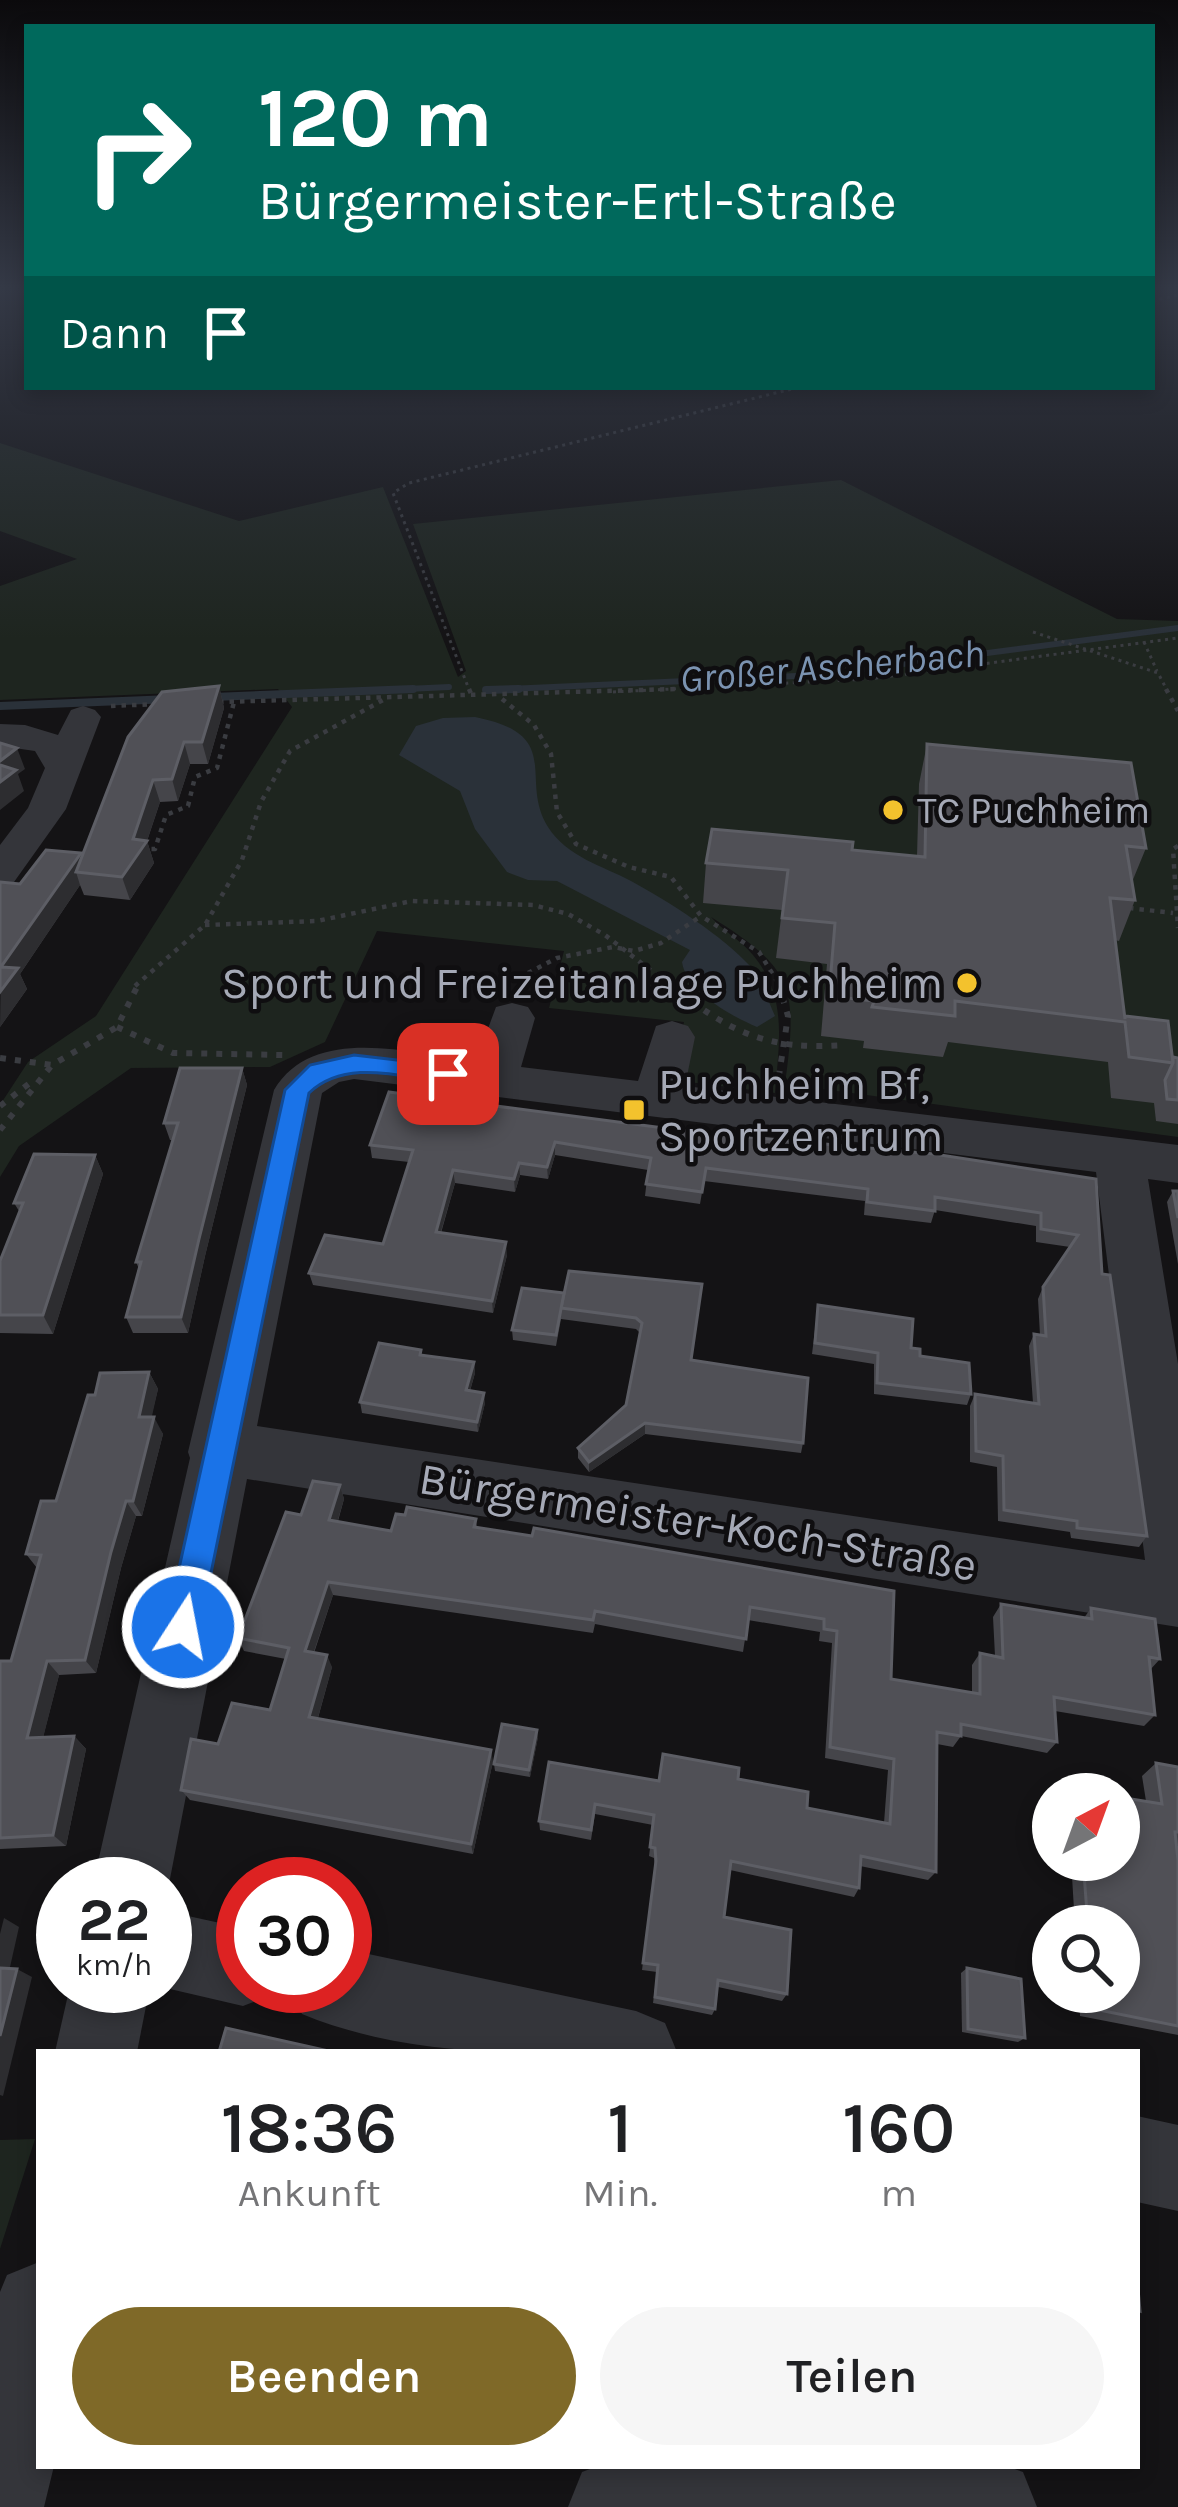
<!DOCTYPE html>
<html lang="de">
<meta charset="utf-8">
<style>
:root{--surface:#fff;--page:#f6f6f6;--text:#202124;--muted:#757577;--accent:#7f6928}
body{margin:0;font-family:Karla,sans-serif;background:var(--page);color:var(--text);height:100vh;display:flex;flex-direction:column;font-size:45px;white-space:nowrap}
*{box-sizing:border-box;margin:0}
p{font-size:39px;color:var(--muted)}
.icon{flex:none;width:66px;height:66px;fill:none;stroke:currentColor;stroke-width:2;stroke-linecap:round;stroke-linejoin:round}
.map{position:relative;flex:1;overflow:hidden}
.details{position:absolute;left:36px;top:2049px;width:1104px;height:420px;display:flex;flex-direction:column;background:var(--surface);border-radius:0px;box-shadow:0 6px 18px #0003}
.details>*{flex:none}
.banner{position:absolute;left:24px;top:24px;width:1131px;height:366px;border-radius:0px;box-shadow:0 6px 18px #0003;background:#00695c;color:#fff;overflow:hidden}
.needle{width:78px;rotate:41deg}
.fabs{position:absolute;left:1032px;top:1773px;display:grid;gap:24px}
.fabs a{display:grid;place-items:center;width:108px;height:108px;border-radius:50%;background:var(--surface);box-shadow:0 6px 18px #0003;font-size:60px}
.speed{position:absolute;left:36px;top:1857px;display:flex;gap:24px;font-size:60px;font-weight:700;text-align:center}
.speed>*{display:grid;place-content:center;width:156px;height:156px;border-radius:50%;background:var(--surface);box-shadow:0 6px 18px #0003;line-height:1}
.speed small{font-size:30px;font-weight:400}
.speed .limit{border:18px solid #d22;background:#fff;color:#111}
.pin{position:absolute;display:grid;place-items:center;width:102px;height:102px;color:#fff;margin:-51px;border-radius:24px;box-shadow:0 6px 18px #0006}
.me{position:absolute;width:132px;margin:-66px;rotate:11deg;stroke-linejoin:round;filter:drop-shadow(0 0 9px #0008)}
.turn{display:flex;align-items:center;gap:42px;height:252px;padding:0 36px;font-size:54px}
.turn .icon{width:156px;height:156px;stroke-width:2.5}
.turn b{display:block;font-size:84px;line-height:102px}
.then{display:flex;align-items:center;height:114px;padding:0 36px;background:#0003;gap:24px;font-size:45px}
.eta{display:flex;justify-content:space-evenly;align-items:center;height:204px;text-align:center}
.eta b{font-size:72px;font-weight:600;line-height:84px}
.primary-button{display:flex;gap:24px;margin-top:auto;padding:24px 36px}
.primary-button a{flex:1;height:138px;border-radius:72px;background:var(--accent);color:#fff;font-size:48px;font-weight:600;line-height:138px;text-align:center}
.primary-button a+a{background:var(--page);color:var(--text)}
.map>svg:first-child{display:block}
.green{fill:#1e251f}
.water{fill:#2a3139}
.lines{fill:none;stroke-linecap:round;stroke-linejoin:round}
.stream-far1{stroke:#2a3139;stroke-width:6}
.stream{stroke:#2a3139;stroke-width:8}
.path-far2{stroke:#3a3c41;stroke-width:3;stroke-dasharray:3 4.5;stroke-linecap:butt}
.path-far1{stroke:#3a3c41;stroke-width:4.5;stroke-dasharray:4.5 6;stroke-linecap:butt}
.path{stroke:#3a3c41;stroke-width:6;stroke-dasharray:6 9;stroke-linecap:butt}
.minor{fill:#34353a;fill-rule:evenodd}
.wall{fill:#45454a}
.shaded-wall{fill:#2d2d30}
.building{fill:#505056;stroke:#5d5e65;stroke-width:3}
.route{fill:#1a73e8;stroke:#114b97;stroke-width:3}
.poi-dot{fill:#f3c22d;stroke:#0f0e10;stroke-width:4.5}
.labels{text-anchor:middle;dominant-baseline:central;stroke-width:9;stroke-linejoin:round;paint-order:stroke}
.far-water-label{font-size:39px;font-style:italic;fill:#7b93b1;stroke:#0f0e10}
.far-poi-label{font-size:39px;fill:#a5a9b6;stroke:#0f0e10;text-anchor:start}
.poi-label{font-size:45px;fill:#a5a9b6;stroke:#0f0e10;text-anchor:end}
.street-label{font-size:45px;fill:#a5a9b6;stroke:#0f0e10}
</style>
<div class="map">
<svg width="1178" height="2507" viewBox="0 0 1178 2507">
<rect width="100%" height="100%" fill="#141315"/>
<g class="green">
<path d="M0,443L239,521L383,487L458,677L466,671L413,524L841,480L1117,619L1178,621V1137L785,1084C798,987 794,969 711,917C722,930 742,941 753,955C788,997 779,1043 775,1093L673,1080L684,1022L549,1008L564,951L377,931L325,1042L270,1067L131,1068L19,1146L0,1177V1105L28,1062L96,1016L292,707L278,689L0,700V586L77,559L0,531Z"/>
<polygon points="35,2139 0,2249 0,2140"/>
</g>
<path class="water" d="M475,717C566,735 518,779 548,827C567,857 603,866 631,881C668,901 723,936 751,967C762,979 768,1001 775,1016L757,1027C731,1016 686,991 682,962L690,950L557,881L528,880L507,872L475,829L460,791L399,755L416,726L443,718Z"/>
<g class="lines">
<g class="stream-far1">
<polyline points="486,690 819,675 1178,628"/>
<polyline points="343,692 449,687"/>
</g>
<g class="stream">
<polyline points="486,690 519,689"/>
<polyline points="213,697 413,689"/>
<polyline points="0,706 171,699"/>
</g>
<g class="path-far2">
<polyline points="1152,301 1178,295"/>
<polyline points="1033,632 1158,673 1168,692"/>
<polyline points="1144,642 1157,671"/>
<polyline points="470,692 393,493 409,483 800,387"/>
<polyline points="613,692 869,679 1178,638"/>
</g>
<g class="path-far1">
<polyline points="469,689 472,696"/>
<polyline points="1166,689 1178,711"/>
<polyline points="502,699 534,725 551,754 557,812 576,844 629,867 671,877 701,916 759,952 780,986"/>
<polyline points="219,702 675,689"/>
<polyline points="111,706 158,704"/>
<polyline points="1178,846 1173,849 1178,928"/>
<polyline points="141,849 155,849 166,815 188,806 195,777 217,768 234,702"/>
<polyline points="1129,908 1173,913"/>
<polyline points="205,925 317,921 412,901 533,905 568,914 605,935 671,986"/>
<polyline points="528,973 557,958 613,947 634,951 661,943 701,916"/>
<polyline points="135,986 205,925 242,860 261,802 290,751 383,700"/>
</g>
<g class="path">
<path d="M668,983C729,1032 766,1051 846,1045"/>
<polyline points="778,983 788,1016 778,1082"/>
<polyline points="117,1027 173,1053 283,1055"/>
<polyline points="0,1058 52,1065 117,1027 139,983"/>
<polyline points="0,1106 35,1079"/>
<polyline points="0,1130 52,1065"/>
</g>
<g class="minor">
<polygon points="83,706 95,710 101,717 66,809 14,882 0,885 0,845 28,808 45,768 35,751 0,746 0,724 25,725 58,735 71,710"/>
<path d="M512,1003L528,1007L535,1018L521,1067L638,1081L656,1026L672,1021L688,1026L695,1037L685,1086L1178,1145V1183L1148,1179L1178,1364V1627L247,1479L169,1884L165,1894V1884H93L190,1458L188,1452L274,1090C314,1023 412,1054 476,1061L496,1007ZM354,1079L1096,1172L1145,1560L257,1426L322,1093L339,1082Z"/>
<polygon points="165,1911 243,1928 243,1986 275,1986 271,1995 243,2006 157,1986 165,1986"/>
<path d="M345,1949L636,2011L665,2023L677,2052C551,2052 421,2063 302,2014L290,1986H345Z"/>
<polygon points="70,1986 150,1986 137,2052 55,2052"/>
<polygon points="1137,2116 1178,2125 1178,2211 1137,2202"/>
<polygon points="39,2262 39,2466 54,2466 44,2507 0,2507 0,2292 7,2275"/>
<polygon points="598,2466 1007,2466 1023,2472 1037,2507 568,2507 582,2472"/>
</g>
</g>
<g class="wall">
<polygon points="219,686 224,708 208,764 190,764 178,801 160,802 147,841 154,863 130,900 84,895 80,885 20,974 27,989 0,1027 20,884 81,853 82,855"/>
<polygon points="927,744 1146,848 1132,882 1135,900 1119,941 1115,940 1125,1016 1173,1057 1178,1058 1178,1124 1156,1121 1154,1103 1111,1098 1108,1062 948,1042 943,1057 863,1048 864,1041 821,1036 827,964 776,958 782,910 703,903 706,863 852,850 917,856 919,784"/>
<polygon points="242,1068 247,1085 205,1256 188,1333 133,1333 126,1317 139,1269 136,1262 173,1140 170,1140 164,1123"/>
<polygon points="694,1132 1096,1179 1102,1274 1147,1536 1139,1547 1071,1538 1070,1532 998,1521 997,1467 970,1462 970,1406 975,1394 1033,1403 1029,1346 1034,1334 1040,1335 1038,1299 1043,1287 1070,1247 1036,1242 1036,1226 935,1210 931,1223 864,1215 865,1201 704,1181 700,1204 645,1196 648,1170 555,1155 548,1179 520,1175 515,1192 455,1183 441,1233 507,1255 493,1313 313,1285 309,1273 383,1244 409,1162 372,1158 370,1145"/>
<polygon points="95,1155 103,1174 53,1334 0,1333 0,1261 19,1211 14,1203"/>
<polygon points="1173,1191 1178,1191 1178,1264 1167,1202"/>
<polygon points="702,1284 691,1360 803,1443 801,1453 645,1434 589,1472 578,1458 578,1448 626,1405 640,1333 636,1329 561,1319 556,1346 513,1340 512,1330 564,1293"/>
<polygon points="818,1305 911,1348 971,1394 967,1405 874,1394 874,1364 812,1354"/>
<polygon points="422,1356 474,1362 475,1373 470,1391 485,1403 478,1432 362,1413 360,1402"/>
<polygon points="149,1372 158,1389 151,1417 163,1434 142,1516 136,1516 121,1568 96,1673 59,1675 43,1737 74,1736 86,1749 66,1846 0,1849 0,1661 11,1661 37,1568 26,1554 56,1501 95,1395"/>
<polygon points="340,1485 344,1499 338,1521 391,1531 476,1519 477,1528 894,1591 891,1679 972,1693 972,1665 980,1653 995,1656 993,1617 1001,1604 1084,1618 1091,1608 1160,1659 1150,1670 1155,1715 1144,1726 1055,1711 1057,1742 1047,1753 961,1736 953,1747 937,1744 936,1872 928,1880 860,1866 859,1888 854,1897 730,1870 724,1917 787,1994 782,2001 718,1987 715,2009 712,2015 653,2003 657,1972 642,1970 655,1869 654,1858 649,1856 653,1825 595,1814 591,1840 540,1830 539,1821 659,1781 738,1779 807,1808 884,1823 888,1770 825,1758 832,1643 819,1641 820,1632 748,1620 743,1652 595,1624 593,1633 333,1595 314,1653 332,1667 318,1718 493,1761 473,1854 190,1800 181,1790 218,1744 270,1710 286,1659 244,1651 238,1638 301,1515"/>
<polygon points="538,1737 530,1777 495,1771 494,1764"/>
<polygon points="1156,1763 1178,1767 1178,1845 1176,1845 1178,1860 1178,2035 1080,2016 1079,1992 1119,1992 1119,1926 1075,1926 1071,1860 1119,1860 1146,1801 1142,1776"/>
<polygon points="967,1968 1025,2038 1018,2042 962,2032 961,1973"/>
</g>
<g class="shaded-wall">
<polygon points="219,686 224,708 208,764 202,742"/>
<polygon points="184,742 190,764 178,801 172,779"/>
<polygon points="17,748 25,769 18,774 24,791 0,810 0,761"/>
<polygon points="153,780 160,802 147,841 154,863 130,900 122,877"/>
<polygon points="81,853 88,873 76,872 80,885 20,974 27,989 0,1027 1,967"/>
<polygon points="242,1068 247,1085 205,1256 188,1333 181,1317 199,1239"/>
<polygon points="555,1142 555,1155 548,1179 547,1167"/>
<polygon points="95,1155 103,1174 53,1334 43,1315"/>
<polygon points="519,1163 520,1175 515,1192 514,1179"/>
<polygon points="453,1170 455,1183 437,1245 436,1232"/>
<polygon points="506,1242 507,1255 493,1313 492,1301"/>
<polygon points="474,1362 475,1373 467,1400 466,1390"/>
<polygon points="149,1372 158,1389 148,1434 139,1417"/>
<polygon points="484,1393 485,1403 478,1432 477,1422"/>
<polygon points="154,1417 163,1434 142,1516 133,1501"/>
<polygon points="645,1423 645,1434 589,1472 589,1462"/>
<polygon points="340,1485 344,1499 334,1533 329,1520"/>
<polygon points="126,1501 136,1516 121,1568 96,1673 85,1660 111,1552"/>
<polygon points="328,1582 333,1595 310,1663 305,1651"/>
<polygon points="327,1655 332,1667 315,1728 309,1717"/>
<polygon points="47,1661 59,1675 40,1750 27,1738"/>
<polygon points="537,1730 538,1737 530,1777 529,1770"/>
<polygon points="74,1736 86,1749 66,1846 53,1835"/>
<polygon points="491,1750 493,1761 473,1854 471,1844"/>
<polygon points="4,1918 19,1927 8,1976 0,1972 0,1934"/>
<polygon points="17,1969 32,1977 3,2096 0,2095 0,2036"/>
</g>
<g class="building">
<polygon points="219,686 202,742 184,742 172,779 153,780 133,839 147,841 122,877 76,872 128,737 162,692"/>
<polygon points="0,743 17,748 0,761"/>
<polygon points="927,744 1131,763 1146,848 1126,846 1135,900 1110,898 1125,1019 1125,1016 1168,1021 1173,1063 1129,1057 1125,1022 955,1001 955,1016 872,1007 874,1001 829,996 835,923 782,918 788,870 706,863 712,829 853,842 852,850 925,857"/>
<polygon points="0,765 16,770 0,782"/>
<polygon points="46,850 81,853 1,967 18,968 0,992 0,882 20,884"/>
<polygon points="1173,1057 1178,1058 1178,1100 1167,1099 1165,1080 1173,1063"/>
<polygon points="180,1068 242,1068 199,1239 181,1317 126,1317 141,1262 136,1262 178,1123 164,1123"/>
<polygon points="389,1092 694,1132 934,1154 1096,1179 1102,1274 1110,1275 1147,1536 1077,1528 1077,1521 1004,1510 1003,1456 976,1451 975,1394 1039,1404 1034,1334 1046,1336 1043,1287 1078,1235 1041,1229 1041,1213 935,1197 935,1211 867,1202 868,1189 706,1168 702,1192 646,1184 651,1158 555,1142 547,1167 519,1163 514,1179 453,1170 436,1232 506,1242 492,1301 309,1273 325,1235 383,1244 413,1150 370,1145"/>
<polygon points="34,1154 95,1155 43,1315 0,1315 0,1261 23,1203 14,1203"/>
<polygon points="1173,1191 1178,1191 1178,1218"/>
<polygon points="569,1271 702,1284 691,1360 808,1378 803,1443 645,1423 589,1462 578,1448 626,1405 642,1323 636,1318 561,1308"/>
<polygon points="522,1288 564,1293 556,1335 512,1330"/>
<polygon points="818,1305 913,1319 911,1348 920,1349 920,1356 969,1363 971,1394 877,1383 878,1353 815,1343"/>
<polygon points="379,1343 421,1350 420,1355 474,1362 466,1390 484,1393 477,1422 360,1402"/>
<polygon points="149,1372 139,1417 154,1417 133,1501 126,1501 111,1552 85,1660 47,1661 27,1738 74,1736 53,1835 0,1838 0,1661 11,1661 41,1555 26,1554 41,1501 56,1501 88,1395 95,1395 100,1373"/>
<polygon points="313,1481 340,1485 329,1520 391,1531 396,1514 405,1515 407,1507 476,1519 474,1527 532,1536 534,1528 894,1591 891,1679 980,1694 980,1653 1003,1658 1001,1604 1092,1619 1091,1608 1155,1619 1160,1659 1149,1657 1155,1715 1054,1697 1057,1742 961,1724 961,1736 937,1732 936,1872 861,1856 859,1888 731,1861 724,1917 791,1930 787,1994 718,1980 715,2009 655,1997 658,1965 643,1963 656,1861 655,1848 650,1847 654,1815 595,1804 591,1830 539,1821 549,1762 659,1781 663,1754 739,1768 738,1779 808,1792 807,1808 890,1824 894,1759 830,1747 837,1631 824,1629 824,1619 750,1607 746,1639 595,1611 593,1620 328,1582 305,1651 327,1655 309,1717 491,1750 471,1844 181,1790 191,1739 218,1744 232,1703 270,1710 289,1648 238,1638 286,1512 301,1515"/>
<polygon points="502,1724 537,1730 529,1770 494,1764"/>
<polygon points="1156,1763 1178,1767 1178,1832 1175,1832 1178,1860 1178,2026 1094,2009 1093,1992 1119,1992 1119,1926 1088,1926 1083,1860 1119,1860 1119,1797 1162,1804"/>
<polygon points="0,1968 17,1969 0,2036"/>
<polygon points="967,1968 1021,1979 1025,2038 968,2029"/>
<polygon points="226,2028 333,2052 219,2052"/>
<polygon points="1137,2277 1140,2311 1137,2310"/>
</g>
<linearGradient id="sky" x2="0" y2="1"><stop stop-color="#0b0a0c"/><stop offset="0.45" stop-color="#343946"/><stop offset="1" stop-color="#343946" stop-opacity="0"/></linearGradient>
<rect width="1178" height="639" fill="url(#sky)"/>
<path class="route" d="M354,1055L448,1066L460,1074L448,1082C401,1077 346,1058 309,1093L200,1627L195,1638L183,1643L171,1638L166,1627L285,1090L310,1065Z"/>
<g class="poi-dot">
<circle cx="893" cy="810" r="12"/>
<circle cx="967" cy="983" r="12"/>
<rect x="622" y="1098" width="24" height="24" rx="6"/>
</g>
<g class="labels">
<g class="far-water-label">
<text transform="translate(832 666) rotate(-5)">Großer Ascherbach</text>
</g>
<g class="far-poi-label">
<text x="917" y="810">TC Puchheim</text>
</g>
<g class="poi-label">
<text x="943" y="983">Sport und Freizeitanlage Puchheim</text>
<text x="658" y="1084" text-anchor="start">Puchheim Bf,<tspan x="658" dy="52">Sportzentrum</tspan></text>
</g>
<g class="street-label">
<text transform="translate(698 1522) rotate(9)">Bürgermeister-Koch-Straße</text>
</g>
</g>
</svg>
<div class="fabs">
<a><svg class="needle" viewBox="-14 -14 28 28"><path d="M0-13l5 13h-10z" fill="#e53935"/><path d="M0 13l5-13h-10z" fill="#757577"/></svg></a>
<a><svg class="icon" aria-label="search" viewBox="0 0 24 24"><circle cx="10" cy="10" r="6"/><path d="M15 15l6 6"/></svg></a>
</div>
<div class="speed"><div>22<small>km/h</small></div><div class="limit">30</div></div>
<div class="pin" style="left:448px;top:1074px;background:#d93025"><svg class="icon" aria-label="arrive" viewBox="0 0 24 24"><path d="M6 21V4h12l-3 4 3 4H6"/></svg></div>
<svg class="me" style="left:183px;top:1627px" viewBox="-20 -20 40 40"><circle r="17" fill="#1a73e8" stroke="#fff" stroke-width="3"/><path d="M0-11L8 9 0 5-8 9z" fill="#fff"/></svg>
<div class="banner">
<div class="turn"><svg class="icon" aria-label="right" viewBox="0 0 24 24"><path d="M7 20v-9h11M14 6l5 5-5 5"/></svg><div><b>120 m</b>Bürgermeister-Ertl-Straße</div></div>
<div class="then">Dann<svg class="icon" aria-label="arrive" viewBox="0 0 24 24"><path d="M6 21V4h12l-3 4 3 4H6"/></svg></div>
</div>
<section class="details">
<div class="eta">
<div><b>18:36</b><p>Ankunft</p></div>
<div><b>1</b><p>Min.</p></div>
<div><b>160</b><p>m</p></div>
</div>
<div class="primary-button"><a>Beenden</a><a>Teilen</a></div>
</section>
</div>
